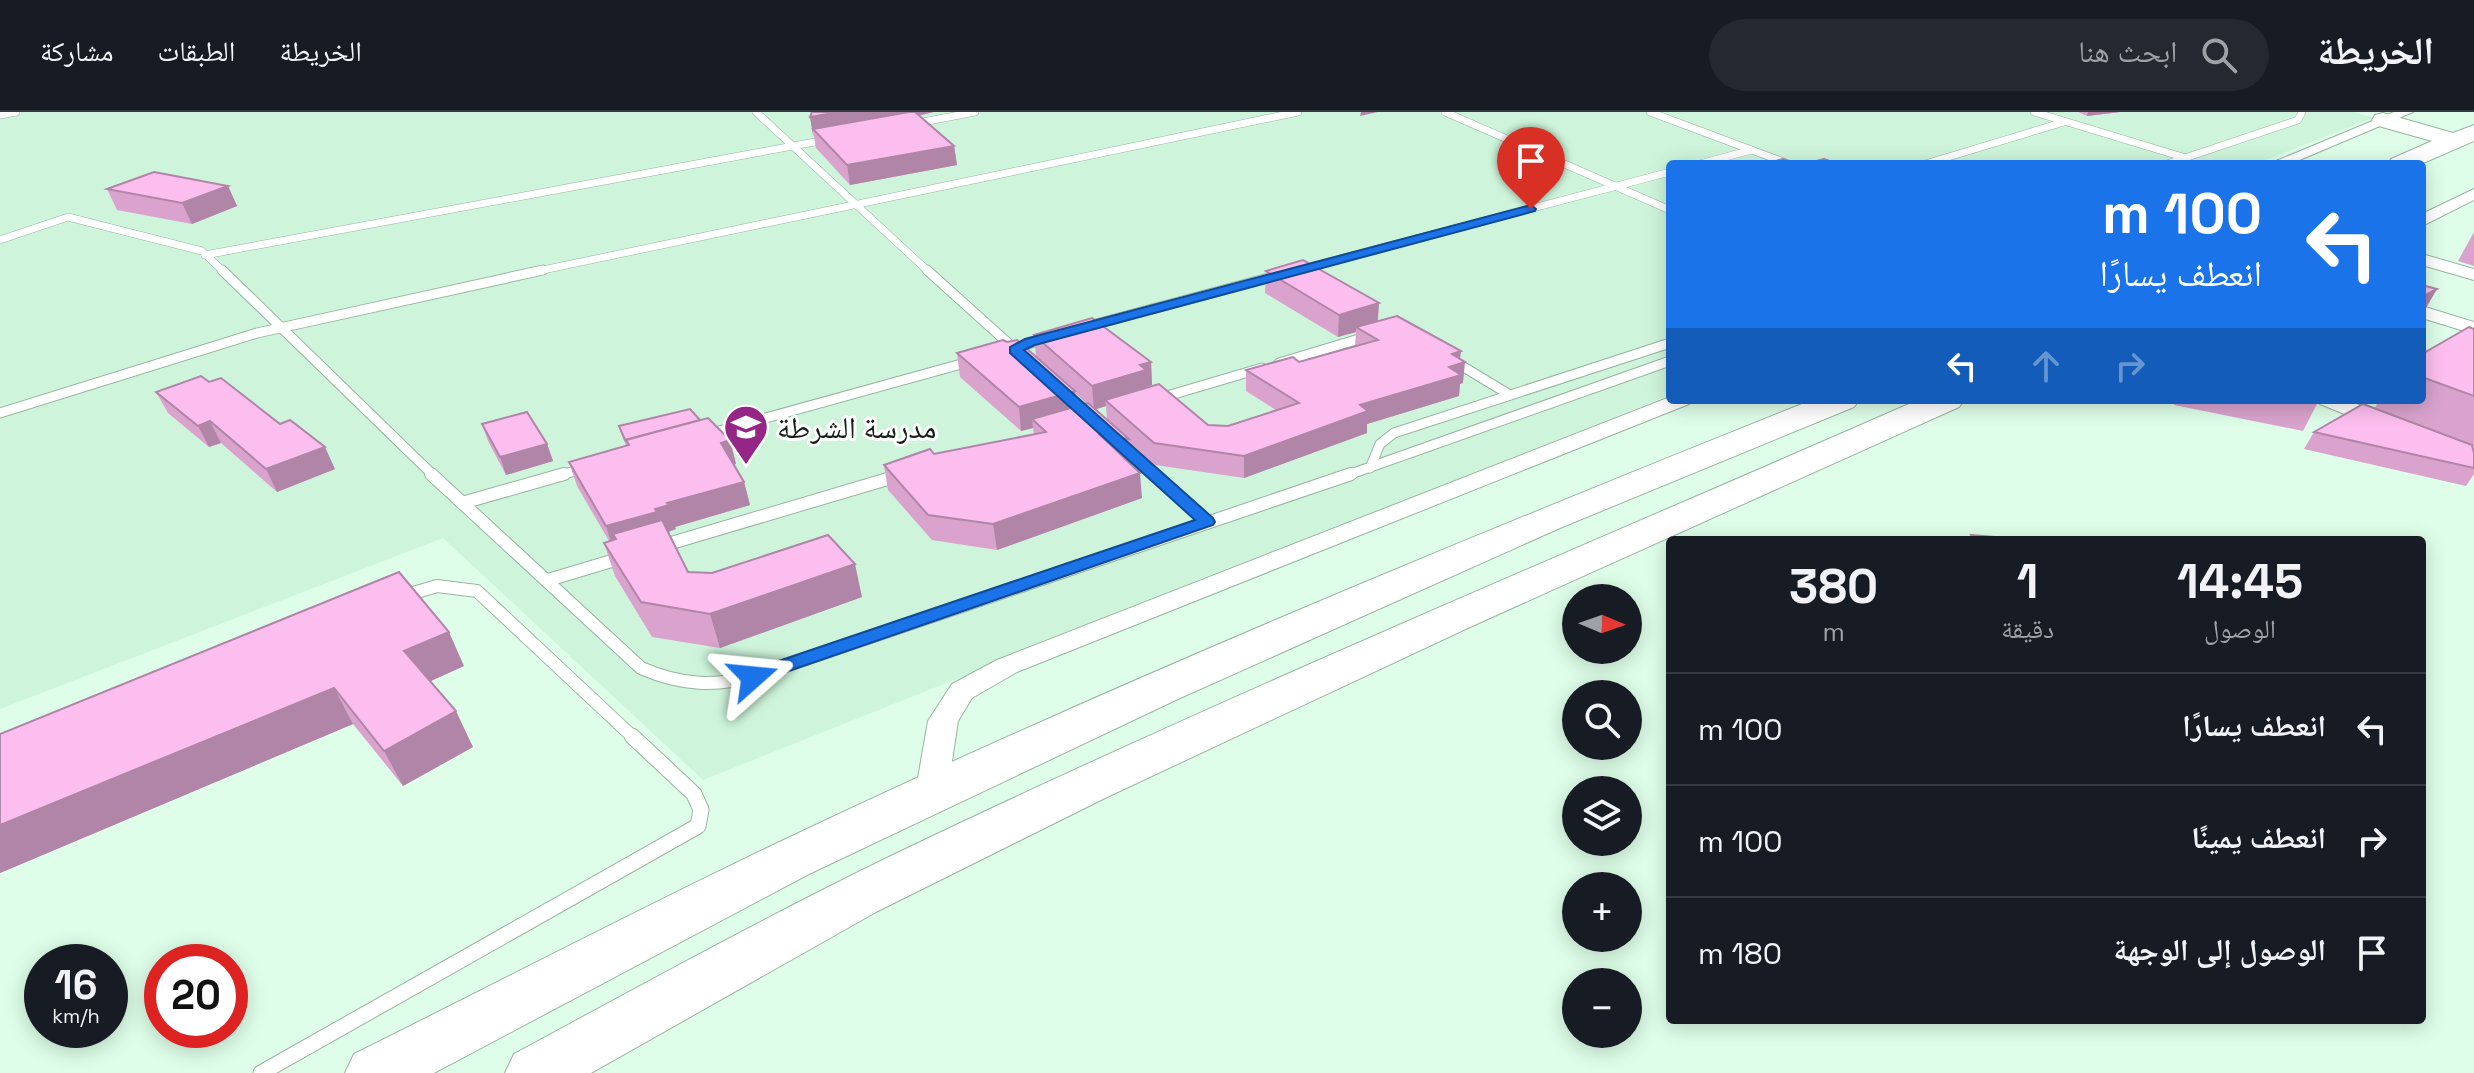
<!DOCTYPE html>
<html lang="ar">
<meta charset="utf-8">
<style>
:root{--surface:#171b24;--page:#242831;--text:#f1f3f6;--muted:#9ea1a6;--line:#363941}
body{margin:0;font-family:"Space Grotesk","Noto Naskh Arabic",sans-serif;background:var(--page);color:var(--text);direction:rtl;height:100vh;display:flex;flex-direction:column;font-size:30px;white-space:nowrap}
*{box-sizing:border-box;margin:0}
p{font-size:26px;color:var(--muted)}
.icon{flex:none;width:44px;height:44px;fill:none;stroke:currentColor;stroke-width:2;stroke-linecap:round;stroke-linejoin:round}
.map{position:relative;flex:1;overflow:hidden;direction:ltr}
.sheet{position:absolute;left:1666px;top:424px;width:760px;height:488px;display:flex;flex-direction:column;background:var(--surface);border-radius:8px;box-shadow:0 4px 20px #0003;direction:rtl}
.sheet>*{flex:none}
.top-card{position:absolute;left:1666px;top:48px;width:760px;height:244px;border-radius:8px;box-shadow:0 4px 20px #0003;direction:rtl;background:#1a73e8;color:#fff;overflow:hidden}
.needle{width:52px;rotate:92deg}
.buttons{position:absolute;left:1562px;top:472px;display:grid;gap:16px}
.buttons a{display:grid;place-items:center;width:80px;height:80px;border-radius:50%;background:var(--surface);box-shadow:0 4px 20px #0003;font-size:40px}
.speed{position:absolute;left:24px;top:832px;display:flex;gap:16px;font-size:40px;font-weight:700;text-align:center}
.speed>*{display:grid;place-content:center;width:104px;height:104px;border-radius:50%;background:var(--surface);box-shadow:0 4px 20px #0003;line-height:1}
.speed small{font-size:20px;font-weight:400}
.speed .limit{border:12px solid #d22;background:#fff;color:#111}
.pin{position:absolute;display:grid;place-items:center;width:68px;height:68px;color:#fff;margin:-82px -34px;border-radius:50% 50% 50% 0;rotate:-45deg;box-shadow:0 0 8px #0007}
.pin .icon{rotate:45deg}
.me{position:absolute;width:88px;margin:-44px;rotate:72deg;stroke-linejoin:round;filter:drop-shadow(0 0 6px #0008)}
.turn{display:flex;align-items:center;gap:28px;height:168px;padding:0 32px;font-size:36px}
.turn .icon{width:104px;height:104px;stroke-width:2.5}
.turn b{display:block;font-size:56px;line-height:68px}
.lanes{display:flex;align-items:center;height:76px;padding:0 32px;background:#0003;justify-content:center;gap:40px;direction:ltr}
.lanes .off{opacity:.35}
.eta{display:flex;justify-content:space-evenly;align-items:center;height:136px;text-align:center}
.eta b{font-size:48px;font-weight:600;line-height:56px}
ul{padding:0;list-style:none}
li{display:flex;align-items:center;gap:24px;height:112px;padding:0 32px;border-top:2px solid var(--line)}
li div{flex:1}
li b{display:block;font-size:30px}
li em{font-style:normal}
header{display:flex;align-items:center;gap:48px;box-sizing:border-box;height:112px;padding:0 40px;background:var(--surface);border-bottom:2px solid var(--line)}
header strong{font-size:38px}
nav{display:flex;gap:44px;margin-inline-start:auto;font-size:28px}
.search{width:560px;height:72px;background:var(--page);display:flex;align-items:center;gap:20px;box-sizing:border-box;padding:0 28px;border-radius:44px;color:var(--muted);font-size:30px}
.map>svg:first-child{display:block}
.built{fill:#cef5db}
.lines{fill:none;stroke-linecap:round;stroke-linejoin:round}
.service-far3-casing{stroke:#97b5a1;stroke-width:8}
.service-far2-casing{stroke:#97b5a1;stroke-width:11}
.service-far1-casing{stroke:#97b5a1;stroke-width:14}
.service-casing{stroke:#97b5a1;stroke-width:17}
.minor-casing{stroke:#97b5a1;stroke-width:2}
.trunk-casing{stroke:#97b5a1;stroke-width:2}
.service-far3{stroke:#fff;stroke-width:7}
.service-far2{stroke:#fff;stroke-width:9}
.service-far1{stroke:#fff;stroke-width:12}
.service{stroke:#fff;stroke-width:15}
.minor{fill:#fff;fill-rule:evenodd}
.trunk{fill:#fff;fill-rule:evenodd}
.wall{fill:#d9a3cd;fill-rule:evenodd}
.shaded-wall{fill:#b085a7}
.building{fill:#fcbeee;stroke:#b085a7;stroke-width:2}
.route{fill:#1a73e8;stroke:#114b97;stroke-width:2}
.labels{text-anchor:middle;dominant-baseline:central;stroke-width:6;stroke-linejoin:round;paint-order:stroke}
.poi-label{font-size:30px;fill:#141f18;stroke:#fff;text-anchor:start}
</style>
<header>
<strong>الخريطة</strong>
<div class="search"><svg class="icon" aria-label="search" viewBox="0 0 24 24"><circle cx="10" cy="10" r="6"/><path d="M15 15l6 6"/></svg>ابحث هنا</div>
<nav><a>الخريطة</a><a>الطبقات</a><a>مشاركة</a></nav>
</header>
<div class="map">
<svg width="2474" height="961" viewBox="0 0 2474 961">
<rect width="100%" height="100%" fill="#defee9"/>
<polygon class="built" points="0,0 2354,0 2373,6 2255,52 1670,52 1670,283 703,668 443,426 0,597"/>
<g class="lines">
<g class="service-far3-casing">
<g id="service-far3">
<polyline points="756,0 929,160"/>
<polyline points="1445,0 1670,98"/>
<polyline points="1650,0 1789,52"/>
<polyline points="2034,0 2186,46"/>
<polyline points="0,3 16,0"/>
<polyline points="912,12 975,0"/>
<polyline points="1700,52 1751,38"/>
<polyline points="1925,52 2064,10"/>
<polyline points="2167,52 2298,8 2302,0"/>
<polyline points="0,128 68,105 202,139 224,160"/>
<polyline points="205,143 831,27"/>
<polyline points="1297,158 1670,60"/>
<polyline points="533,160 1298,0"/>
</g>
</g>
<g class="service-far2-casing">
<g id="service-far2">
<polyline points="222,158 434,364"/>
<polyline points="927,158 1019,241"/>
<polyline points="1085,215 1280,163"/>
<polyline points="1009,239 1048,225"/>
<polyline points="1452,248 1510,283"/>
<polyline points="1279,251 1369,224"/>
<polyline points="1157,287 1262,256"/>
<polyline points="0,301 257,221 543,158"/>
<polyline points="708,322 972,249"/>
<polyline points="1119,331 1156,364"/>
<polyline points="1370,356 1380,332 1394,321 1670,231"/>
<polyline points="557,364 586,356"/>
<polyline points="897,364 901,363"/>
<polyline points="1345,364 1670,249"/>
</g>
</g>
<g class="service-far1-casing">
<g id="service-far1">
<path d="M431,362L641,556C682,574 716,575 759,563L1351,362"/>
<polyline points="1154,362 1207,410"/>
<polyline points="462,391 564,362"/>
<polyline points="658,435 901,363"/>
<polyline points="548,468 625,445"/>
<polyline points="403,484 437,474 477,479 634,626"/>
</g>
</g>
<g class="service-casing">
<polyline id="service" points="261,961 698,714 701,698 694,682 632,624"/>
</g>
<g class="minor-casing">
<g id="minor">
<polygon points="2394,0 2413,0 2290,52 2269,52"/>
<polygon points="2474,77 2474,88 2422,114 2422,102"/>
<polygon points="2422,142 2474,157 2474,168 2422,153"/>
<polygon points="2422,194 2474,210 2474,222 2422,206"/>
<polygon points="1670,285 1670,288 1693,288 1689,292 1017,560 972,586 958,609 947,683 942,691 931,694 920,691 915,683 928,609 952,572 997,548"/>
<polygon points="2316,288 2346,288 2392,305 2395,310 2392,315 2376,315 2320,292"/>
</g>
</g>
<g class="trunk-casing">
<g id="trunk">
<polygon points="2383,1 2453,21 2474,13 2474,29 2421,52 2388,52 2391,47 2432,29 2375,13 2372,8 2375,3"/>
<path d="M1812,288H1859L1854,295L1560,416L1178,587L809,762L434,961H345L354,942C493,873 631,801 771,734C1111,572 1462,428 1812,288Z"/>
<path d="M1918,288H1964L1959,295L1470,515L1105,686L876,800L591,961H505L514,942C640,874 765,805 893,743C1230,581 1576,438 1918,288Z"/>
</g>
</g>
<use href="#service-far3" class="service-far3"/>
<use href="#service-far2" class="service-far2"/>
<use href="#service-far1" class="service-far1"/>
<use href="#service" class="service"/>
<use href="#minor" class="minor"/>
<use href="#trunk" class="trunk"/>
</g>
<g class="wall">
<polygon points="812,0 934,0 919,4 954,34 957,53 850,73 816,36 810,5"/>
<polygon points="2078,0 2120,0 2087,4"/>
<polygon points="228,74 237,94 192,112 117,98 107,77"/>
<polygon points="2474,120 2474,154 2458,149"/>
<path d="M1266,159L1379,191L1378,209L1461,239L1460,247L1463,271L1460,272L1459,284L1367,312V321L1244,366L1155,353L1129,330L1130,351L1142,386L997,438L932,428L888,378L884,353L1034,322L1033,316L1021,319L960,265L957,241L1007,230L1036,244L1034,223L1151,250L1152,273L1146,276L1208,313L1228,314L1276,298L1246,279V258L1299,250L1355,234L1356,220L1338,225L1265,181ZM1075,281L1087,292L1076,295ZM1106,294L1107,307L1095,297Z"/>
<polygon points="2474,217 2474,334 2375,296 2379,288 2422,288 2422,242"/>
<polygon points="209,270 280,312 335,357 277,380 221,331 209,335 168,301 156,280"/>
<polygon points="2176,288 2319,288 2303,319 2174,293"/>
<polygon points="700,308 730,328 736,352 733,352 744,370 750,393 675,415 676,417 668,420 688,460 862,485 720,536 652,525 615,464 604,431 609,429 577,374 569,350 626,334 619,314"/>
<polygon points="482,312 547,332 553,349 506,363 488,329"/>
<polygon points="2314,320 2474,341 2474,362 2466,374 2304,337"/>
<polygon points="464,554 430,569 473,635 403,674 353,612 0,761 0,622"/>
</g>
<g class="shaded-wall">
<polygon points="839,0 934,0 818,23 813,17 813,23 810,5"/>
<polygon points="1361,0 1378,0 1360,4"/>
<polygon points="2088,0 2120,0 2087,4"/>
<polygon points="954,34 957,53 850,73 847,53"/>
<polygon points="228,74 237,94 192,112 182,91"/>
<polygon points="2437,177 2422,203 2422,185"/>
<polygon points="1379,191 1377,214 1356,215 1356,220 1338,225 1339,203"/>
<polygon points="1461,239 1459,252 1465,250 1463,271 1460,272 1459,284 1367,312 1367,321 1244,366 1244,344 1360,293 1452,242"/>
<polygon points="1151,250 1152,273 1146,275 1147,282 1105,288 1106,294 1094,298 1092,274"/>
<polygon points="1075,279 1077,303 1032,307 1033,316 1021,319 1019,295"/>
<polygon points="210,309 221,331 209,335 198,314"/>
<polygon points="730,328 736,352 727,355 721,331"/>
<polygon points="547,332 553,349 506,363 500,345"/>
<polygon points="325,335 335,357 277,380 266,357"/>
<polygon points="1140,361 1142,386 997,438 993,412"/>
<polygon points="744,370 750,393 675,415 676,417 663,422 616,427 613,422 618,438 614,439 606,414 655,397 667,391"/>
<polygon points="855,452 862,485 720,536 710,502"/>
<polygon points="449,520 464,554 420,574 404,539"/>
<polygon points="334,576 353,612 0,761 0,713"/>
<polygon points="456,599 473,635 403,674 384,639"/>
</g>
<g class="building">
<polygon points="812,0 839,0 810,5"/>
<polygon points="909,0 915,0 954,34 847,53 813,17"/>
<polygon points="1783,47 1796,52 1765,52"/>
<polygon points="1824,47 1838,52 1805,52"/>
<polygon points="154,60 228,74 182,91 107,77"/>
<polygon points="1303,148 1379,191 1339,203 1266,159"/>
<polygon points="2422,173 2437,177 2422,185"/>
<polygon points="1397,204 1461,239 1452,242 1465,250 1449,255 1461,263 1360,293 1368,299 1244,344 1154,331 1105,288 1159,272 1208,313 1228,314 1299,291 1246,258 1293,245 1299,250 1378,228 1356,215"/>
<polygon points="1092,206 1151,250 1140,253 1146,258 1092,274 1034,223"/>
<polygon points="2469,215 2474,217 2474,284 2422,265 2422,242"/>
<polygon points="1003,228 1007,230 1017,228 1075,279 1019,295 957,241"/>
<polygon points="201,264 209,270 221,266 280,312 290,308 325,335 266,357 210,309 198,314 156,280"/>
<polygon points="1088,291 1129,327 1100,323 1140,361 993,412 928,403 884,353 930,337 934,342 1046,320 1032,307"/>
<polygon points="2363,292 2472,333 2474,341 2474,356 2314,320"/>
<polygon points="690,297 700,308 625,328 619,314"/>
<polygon points="527,300 547,332 500,345 482,312"/>
<polygon points="708,306 730,328 721,331 744,370 667,391 669,393 655,397 657,400 606,414 569,350 629,333 626,328"/>
<polygon points="662,408 688,460 712,461 828,423 855,452 710,502 641,490 604,431 616,427 613,422"/>
<polygon points="1971,423 2031,428 1974,428"/>
<polygon points="399,460 449,520 404,539 456,599 384,639 334,576 0,713 0,622"/>
</g>
<polygon class="route" points="1531,93 1536,97 1535,99 1035,233 1024,238 1213,406 1215,410 1213,413 760,569 746,569 743,565 746,560 1195,408 1010,241 1010,235 1025,227"/>
<defs>
<g id="university-pin" transform="scale(2.3)"><path d="M0 17L-7.5 6A9.5 9.5 0 1 1 7.5 6Z" fill="#952686" stroke="#fff"/><path d="M0-5L7-2L0 1L-7-2ZM-4 1L0 2.5L4 1V4Q0 6-4 4Z" fill="#fff"/></g>
</defs>
<g fill-rule="evenodd">
<use href="#university-pin" x="746" y="315"/>
</g>
<g class="labels">
<g class="poi-label">
<text x="777" y="315">مدرسة الشرطة</text>
</g>
</g>
</svg>
<div class="buttons">
<a><svg class="needle" viewBox="-14 -14 28 28"><path d="M0-13l5 13h-10z" fill="#e53935"/><path d="M0 13l5-13h-10z" fill="#9ea1a6"/></svg></a>
<a><svg class="icon" aria-label="search" viewBox="0 0 24 24"><circle cx="10" cy="10" r="6"/><path d="M15 15l6 6"/></svg></a>
<a><svg class="icon" aria-label="layers" viewBox="0 0 24 24"><path d="M12 4l9 5-9 5-9-5zM3 14l9 5 9-5"/></svg></a>
<a>+</a>
<a>−</a>
</div>
<div class="speed"><div>16<small>km/h</small></div><div class="limit">20</div></div>
<div class="pin" style="left:1531px;top:97px;background:#d93025"><svg class="icon" aria-label="arrive" viewBox="0 0 24 24"><path d="M6 21V4h12l-3 4 3 4H6"/></svg></div>
<svg class="me" style="left:753px;top:565px" viewBox="-20 -20 40 40"><path d="M0-17L14 15 0 8-14 15z" fill="#1a73e8" stroke="#fff" stroke-width="4"/></svg>
<div class="top-card">
<div class="turn"><svg class="icon" aria-label="left" viewBox="0 0 24 24"><path d="M17 20v-9H6M10 6l-5 5 5 5"/></svg><div><b>100 m</b>انعطف يسارًا</div></div>
<div class="lanes"><svg class="icon" aria-label="left" viewBox="0 0 24 24"><path d="M17 20v-9H6M10 6l-5 5 5 5"/></svg><svg class="icon off" aria-label="ahead" viewBox="0 0 24 24"><path d="M12 20V5M6 11l6-6 6 6"/></svg><svg class="icon off" aria-label="right" viewBox="0 0 24 24"><path d="M7 20v-9h11M14 6l5 5-5 5"/></svg></div>
</div>
<section class="sheet">
<div class="eta">
<div><b>14:45</b><p>الوصول</p></div>
<div><b>1</b><p>دقيقة</p></div>
<div><b>380</b><p>m</p></div>
</div>
<ul>
<li><svg class="icon" aria-label="left" viewBox="0 0 24 24"><path d="M17 20v-9H6M10 6l-5 5 5 5"/></svg><div><b>انعطف يسارًا</b></div><em>100 m</em></li>
<li><svg class="icon" aria-label="right" viewBox="0 0 24 24"><path d="M7 20v-9h11M14 6l5 5-5 5"/></svg><div><b>انعطف يمينًا</b></div><em>100 m</em></li>
<li><svg class="icon" aria-label="arrive" viewBox="0 0 24 24"><path d="M6 21V4h12l-3 4 3 4H6"/></svg><div><b>الوصول إلى الوجهة</b></div><em>180 m</em></li>
</ul>
</section>
</div>
